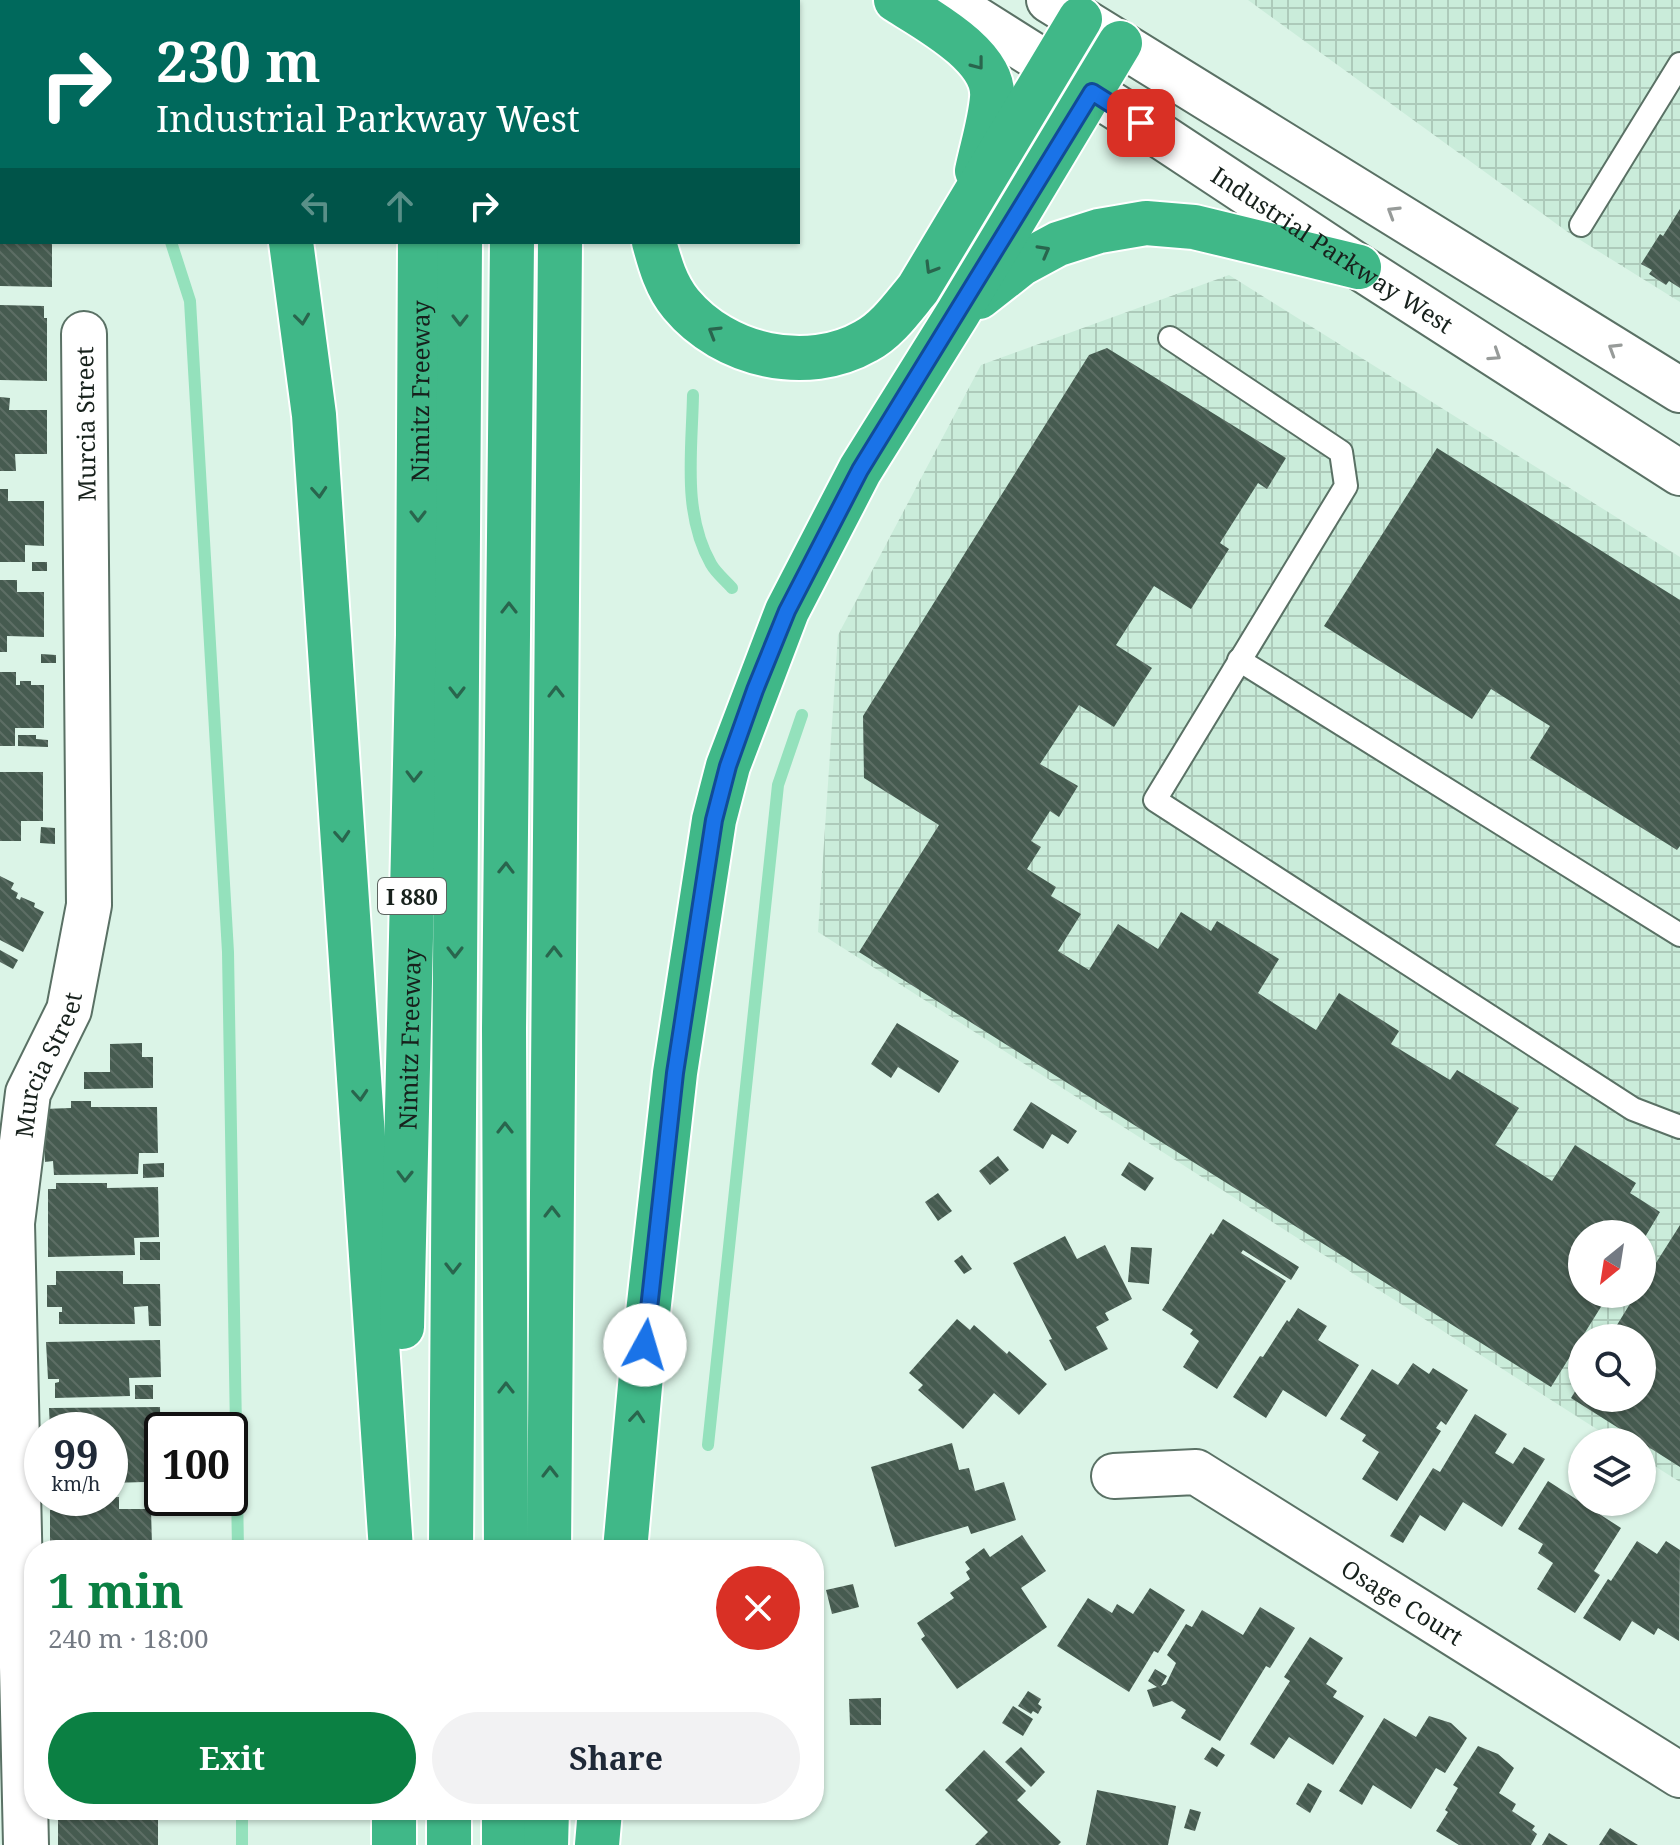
<!DOCTYPE html>
<meta charset="utf-8">
<style>
:root{--surface:#fff;--page:#f2f2f3;--text:#1f2937;--muted:#747a83;--accent:#0b8043}
body{margin:0;font-family:"Noto Serif",serif;background:var(--page);color:var(--text);height:100vh;display:flex;flex-direction:column;font-size:30px;white-space:nowrap}
*{box-sizing:border-box;margin:0}
p{font-size:26px;color:var(--muted)}
.icon{flex:none;width:44px;height:44px;fill:none;stroke:currentColor;stroke-width:2;stroke-linecap:round;stroke-linejoin:round}
.map{position:relative;flex:1;overflow:hidden}
.side{position:absolute;left:24px;top:1540px;width:800px;height:280px;display:flex;flex-direction:column;background:var(--surface);border-radius:32px;box-shadow:0 2px 6px #0004}
.side>*{flex:none}
.banner{position:absolute;left:0px;top:0px;width:800px;height:244px;box-shadow:0 2px 6px #0004;background:#00695c;color:#fff;overflow:hidden}
.needle{width:52px;rotate:210deg}
.tools{position:absolute;left:1568px;top:1220px;display:grid;gap:16px}
.tools a{display:grid;place-items:center;width:88px;height:88px;border-radius:50%;background:var(--surface);box-shadow:0 2px 6px #0004;font-size:40px}
.speed{position:absolute;left:24px;top:1412px;display:flex;gap:16px;font-size:40px;font-weight:700;text-align:center}
.speed>*{display:grid;place-content:center;width:104px;height:104px;border-radius:50%;background:var(--surface);box-shadow:0 2px 6px #0004;line-height:1}
.speed small{font-size:20px;font-weight:400}
.speed .limit{border:4px solid #111;border-radius:12px;background:#fff;color:#111}
.pin{position:absolute;display:grid;place-items:center;width:68px;height:68px;color:#fff;margin:-34px;border-radius:16px;box-shadow:0 4px 12px #0006}
.me{position:absolute;width:88px;margin:-44px;rotate:6deg;stroke-linejoin:round;filter:drop-shadow(0 0 6px #0008)}
.turn{display:flex;align-items:center;gap:28px;height:168px;padding:0 24px;font-size:36px}
.turn .icon{width:104px;height:104px;stroke-width:2.5}
.turn b{display:block;font-size:56px;line-height:68px}
.lanes{display:flex;align-items:center;height:76px;padding:0 24px;background:#0003;justify-content:center;gap:40px;direction:ltr}
.lanes .off{opacity:.35}
.round{display:grid;place-items:center;flex:none;width:84px;height:84px;border-radius:42px;background:var(--page)}
.head{display:flex;align-items:center;justify-content:space-between;height:136px;padding:0 24px}
h1{font-size:48px;font-weight:700;line-height:60px;color:var(--accent)}
.primary-button{display:flex;gap:16px;margin-top:auto;padding:16px 24px}
.primary-button a{flex:1;height:92px;border-radius:48px;background:var(--accent);color:#fff;font-size:32px;font-weight:700;line-height:92px;text-align:center}
.primary-button a+a{background:var(--page);color:var(--text)}
.map>svg:first-child{display:block}
.industrial{fill:url(#industrial-grid);fill-rule:evenodd}
.lines{fill:none;stroke-linecap:round;stroke-linejoin:round}
.stream{stroke:#94e1bc;stroke-width:12}
.building{fill:url(#building-back-hatch)}
.lane-casing{stroke:#5a7165;stroke-width:26}
.street-casing{stroke:#5a7165;stroke-width:48}
.secondary-casing{stroke:#5a7165;stroke-width:48}
.highway-casing{stroke:#fff;stroke-width:48}
.lane{stroke:#fff;stroke-width:22}
.street{stroke:#fff;stroke-width:44}
.secondary{stroke:#fff;stroke-width:44}
.highway{stroke:#40b888;stroke-width:44}
.oneway{stroke:#29654d}
.oneway2{stroke:#979b99}
.route-casing{stroke:#114b97;stroke-width:20}
.route{stroke:#1a73e8;stroke-width:14}
.labels{text-anchor:middle;dominant-baseline:central;stroke-width:8;stroke-linejoin:round;paint-order:stroke}
.shield{fill:#fff;stroke:#5d6460;stroke-width:2}
.shield-label{font-size:22px;font-weight:bold;fill:#17211c}
.street-label{font-size:24px;fill:#17211c;stroke:#fff}
</style>
<div class="map">
<svg width="1680" height="1845" viewBox="0 0 1680 1845">
<defs>
<pattern id="industrial-grid" width="8" height="8" patternUnits="userSpaceOnUse" patternTransform="scale(2)"><rect width="8" height="8" fill="#caecda"/><path d="M0 4h8M4 0v8" fill="none" stroke="#adcaba"/></pattern>
<pattern id="building-back-hatch" width="6" height="6" patternUnits="userSpaceOnUse" patternTransform="scale(2)"><rect width="6" height="6" fill="#465b50"/><path d="M-1 5l2 2M0 0l6 6M5-1l2 2" fill="none" stroke="#5d6e65"/></pattern>
</defs>
<rect width="100%" height="100%" fill="#dbf4e7"/>
<g class="industrial">
<polygon points="1248,0 1680,0 1680,302 1569,233"/>
<path d="M1229,275L1680,557V1482L1642,1458V1442H1617L818,932L838,635L981,365ZM1582,1234H1642V1294H1582ZM1582,1338H1642V1398H1582Z"/>
</g>
<g class="lines">
<g class="stream">
<polyline points="99,0 99,2"/>
<polyline points="171,242 190,301 228,952 238,1550"/>
<path d="M693,395C692,451 682,513 711,564C716,573 725,580 732,588"/>
<polyline points="708,1445 778,785 802,715"/>
<polyline points="242,1810 242,1845"/>
</g>
</g>
<g class="building">
<polygon points="1680,209 1680,288 1669,281 1666,285 1649,274 1652,270 1641,264 1660,234 1663,236"/>
<polygon points="0,242 52,242 52,287 0,286"/>
<polygon points="0,305 44,306 44,318 47,318 47,381 0,380"/>
<polygon points="1107,348 1286,458 1267,489 1258,483 1220,543 1229,549 1191,609 1154,586 1116,645 1152,668 1114,727 1079,705 1040,764 1078,786 1059,817 1050,811 1031,841 1041,847 1027,869 1056,887 1051,896 1081,914 1058,951 1089,970 1118,924 1158,949 1181,912 1211,931 1217,921 1279,959 1258,993 1316,1030 1339,993 1399,1031 1391,1044 1450,1080 1457,1070 1519,1108 1495,1145 1552,1181 1575,1145 1636,1183 1630,1193 1660,1212 1642,1242 1642,1234 1582,1234 1582,1294 1609,1294 1551,1387 859,952 939,825 864,778 863,716 1089,355"/>
<polygon points="0,397 10,398 9,410 47,410 47,454 15,454 16,471 0,471"/>
<polygon points="1437,448 1680,600 1680,846 1677,850 1530,758 1550,726 1491,689 1472,719 1324,626"/>
<polygon points="0,489 8,489 8,501 44,501 44,546 25,545 25,562 0,562"/>
<rect x="32" y="562" width="15" height="9"/>
<polygon points="0,580 17,580 17,592 44,592 44,637 7,636 7,652 0,652"/>
<polygon points="41,654 56,655 56,663 41,663"/>
<polygon points="0,672 16,672 16,685 20,685 20,681 31,681 31,685 44,685 44,728 15,728 15,746 0,746"/>
<polygon points="18,735 36,735 36,739 48,740 48,747 18,746"/>
<polygon points="0,772 43,772 43,821 21,821 21,841 0,841"/>
<polygon points="41,827 55,828 55,844 40,843"/>
<polygon points="0,876 14,883 11,889 18,893 16,898 20,900 21,897 35,903 34,907 44,912 23,952 0,940"/>
<polygon points="0,950 18,960 13,969 0,962"/>
<polygon points="897,1023 959,1061 939,1093 898,1067 891,1078 871,1064"/>
<polygon points="142,1043 142,1057 153,1057 153,1088 84,1089 84,1072 110,1072 110,1044"/>
<polygon points="71,1101 91,1101 91,1107 157,1107 158,1153 139,1153 138,1174 54,1175 53,1161 45,1162 43,1109 71,1108"/>
<polygon points="1031,1102 1077,1131 1068,1144 1052,1134 1043,1149 1013,1130"/>
<polygon points="998,1156 1009,1170 990,1185 979,1171"/>
<polygon points="1129,1162 1154,1178 1145,1191 1121,1175"/>
<polygon points="164,1163 164,1177 143,1178 143,1164"/>
<polygon points="56,1183 107,1183 107,1188 158,1187 159,1237 134,1238 135,1255 48,1257 48,1189 56,1189"/>
<polygon points="938,1193 952,1211 938,1221 925,1202"/>
<polygon points="1223,1219 1299,1267 1291,1280 1243,1250 1241,1253 1286,1281 1217,1389 1183,1367 1199,1341 1190,1334 1193,1330 1162,1310 1211,1233 1213,1235"/>
<polygon points="1680,1225 1680,1467 1571,1398 1582,1380 1582,1398 1642,1398 1642,1338 1609,1338 1636,1294 1642,1294 1642,1285"/>
<polygon points="1065,1236 1077,1259 1105,1245 1132,1299 1105,1313 1109,1320 1096,1327 1108,1349 1065,1371 1049,1340 1052,1339 1013,1263"/>
<rect x="140" y="1242" width="20" height="18"/>
<polygon points="1131,1247 1152,1248 1149,1284 1128,1282"/>
<polygon points="962,1255 972,1269 964,1274 954,1261"/>
<polygon points="56,1271 123,1271 123,1284 160,1284 161,1326 149,1326 148,1306 134,1307 135,1324 59,1324 59,1312 62,1312 62,1307 47,1307 47,1285 56,1285"/>
<polygon points="1298,1308 1327,1326 1318,1340 1359,1365 1326,1417 1283,1390 1266,1418 1233,1397 1260,1356 1263,1357 1287,1320 1289,1322"/>
<polygon points="957,1319 970,1330 974,1325 1007,1354 1009,1351 1047,1384 1019,1415 994,1393 963,1429 918,1390 923,1385 909,1373"/>
<polygon points="160,1340 161,1377 129,1378 130,1396 55,1398 55,1383 59,1382 59,1379 48,1379 46,1342"/>
<polygon points="1413,1363 1429,1374 1433,1368 1468,1390 1446,1425 1441,1421 1436,1428 1441,1431 1397,1501 1362,1479 1379,1452 1362,1441 1366,1435 1340,1419 1372,1369 1398,1385"/>
<rect x="135" y="1385" width="18" height="14"/>
<polygon points="160,1407 161,1462 145,1462 145,1466 162,1467 162,1488 145,1488 145,1482 110,1483 110,1430 50,1430 49,1408"/>
<polygon points="1475,1414 1507,1434 1495,1453 1513,1464 1524,1447 1545,1459 1502,1527 1463,1502 1445,1531 1420,1515 1403,1543 1390,1536 1433,1468 1440,1472"/>
<polygon points="952,1443 959,1470 969,1468 975,1491 1004,1482 1016,1520 971,1534 968,1526 895,1547 871,1467"/>
<polygon points="1548,1481 1621,1528 1594,1571 1600,1575 1575,1613 1537,1589 1553,1563 1538,1553 1543,1544 1518,1529"/>
<polygon points="110,1497 119,1497 119,1509 151,1509 152,1546 127,1546 128,1550 53,1550 50,1547 50,1510 53,1510 53,1498"/>
<polygon points="1022,1535 1046,1571 1021,1588 1047,1627 957,1689 921,1639 925,1636 917,1623 954,1598 950,1593 970,1579 966,1572 970,1569 965,1562 984,1548 990,1557"/>
<polygon points="1637,1541 1657,1554 1666,1541 1680,1550 1679,1641 1658,1628 1654,1635 1632,1621 1620,1641 1583,1618 1608,1579 1611,1581"/>
<polygon points="853,1584 859,1607 832,1614 826,1590"/>
<polygon points="1150,1588 1185,1610 1158,1653 1154,1651 1129,1692 1057,1646 1088,1598 1112,1613 1117,1604 1133,1614"/>
<polygon points="1260,1607 1295,1628 1270,1668 1266,1666 1220,1741 1181,1718 1186,1710 1172,1701 1153,1707 1147,1690 1157,1687 1148,1681 1155,1669 1167,1676 1161,1686 1166,1684 1176,1663 1167,1655 1186,1624 1192,1627 1202,1610 1243,1635"/>
<polygon points="1310,1637 1343,1658 1326,1684 1337,1691 1333,1697 1364,1716 1333,1765 1289,1737 1274,1759 1250,1744 1290,1681 1284,1677"/>
<polygon points="1028,1691 1041,1699 1038,1704 1042,1707 1038,1714 1033,1711 1031,1714 1018,1706"/>
<polygon points="881,1698 881,1725 850,1725 849,1699"/>
<polygon points="1013,1706 1033,1719 1023,1736 1002,1723"/>
<polygon points="1429,1716 1451,1723 1467,1738 1445,1773 1436,1768 1411,1809 1373,1785 1362,1805 1339,1791 1384,1718 1416,1737"/>
<polygon points="1478,1746 1498,1754 1514,1768 1499,1793 1516,1804 1512,1811 1535,1826 1532,1830 1537,1834 1531,1845 1459,1845 1436,1831 1448,1812 1445,1810 1458,1788 1453,1785"/>
<polygon points="1021,1747 1045,1772 1031,1787 1005,1762"/>
<polygon points="1212,1747 1225,1755 1217,1767 1204,1759"/>
<polygon points="984,1750 1026,1791 1017,1800 1061,1842 1058,1845 975,1845 988,1832 945,1790"/>
<polygon points="1308,1783 1322,1791 1310,1813 1296,1804"/>
<polygon points="1097,1790 1176,1806 1168,1845 1086,1845"/>
<polygon points="1190,1809 1201,1812 1195,1831 1184,1828"/>
<polygon points="61,1810 124,1810 124,1818 158,1818 158,1845 58,1845 58,1819 61,1819"/>
<polygon points="1610,1828 1638,1845 1599,1845"/>
<polygon points="1549,1833 1568,1845 1542,1845"/>
</g>
<g class="lines">
<g class="lane-casing">
<g id="lane">
<polyline points="1581,225 1680,64"/>
<polyline points="1170,338 1341,452 1346,486 1155,800 1633,1109 1680,1127"/>
<polyline points="1239,660 1680,935"/>
</g>
</g>
<g class="street-casing">
<g id="street">
<path id="s1" d="M1114,1476L1196,1472L1680,1775"/>
<path id="s2" d="M26,1845L12,1223L28,1093L69,1010L89,905L84,334"/>
</g>
</g>
<g class="secondary-casing">
<g id="secondary">
<path id="s3" d="M946,0L1141,123L1359,267L1680,473"/>
<polyline points="1049,0 1680,390"/>
</g>
</g>
<g class="highway-casing">
<g id="highway">
<polyline points="216,0 217,2"/>
<polyline points="643,0 643,2"/>
<path d="M896,0C926,19 996,56 992,98C990,122 982,147 977,171"/>
<polyline points="422,2 422,0"/>
<polyline points="462,2 462,0"/>
<polyline points="515,2 515,0"/>
<polyline points="563,2 563,0"/>
<polyline points="291,242 314,415 391,1550"/>
<path d="M654,242C660,264 666,286 681,304C724,356 807,375 866,341C887,330 903,307 918,289L1080,19"/>
<polyline points="979,297 1021,264 1058,244 1099,231 1146,223 1194,227 1359,267"/>
<path id="s4" d="M402,1327L418,635L420,242"/>
<polyline points="451,1550 460,242"/>
<polyline points="506,1550 504,1029 512,242"/>
<polyline points="549,1550 560,242"/>
<polyline points="625,1550 641,1375 675,1073 714,820 728,766 787,611 860,470 958,313 1120,43"/>
<polyline points="504,1810 504,1845"/>
<polyline points="394,1845 394,1810"/>
<polyline points="449,1845 449,1810"/>
<polyline points="546,1845 547,1810"/>
<polyline points="597,1845 600,1810"/>
</g>
</g>
<use href="#lane" class="lane"/>
<use href="#street" class="street"/>
<use href="#secondary" class="secondary"/>
<use href="#highway" class="highway"/>
</g>
<defs><path id="oneway-chevron" d="M-2-3.5L2.5 0L-2 3.5" fill="none" stroke-width="1.6" stroke-linecap="round" stroke-linejoin="round" transform="scale(2)"/></defs>
<g class="oneway">
<use href="#oneway-chevron" transform="translate(978 64) rotate(52)"/>
<use href="#oneway-chevron" transform="translate(1044 251) rotate(-29)"/>
<use href="#oneway-chevron" transform="translate(931 268) rotate(121)"/>
<use href="#oneway-chevron" transform="translate(302 319) rotate(83)"/>
<use href="#oneway-chevron" transform="translate(460 320) rotate(90)"/>
<use href="#oneway-chevron" transform="translate(714 332) rotate(-149)"/>
<use href="#oneway-chevron" transform="translate(319 492) rotate(86)"/>
<use href="#oneway-chevron" transform="translate(418 516) rotate(90)"/>
<use href="#oneway-chevron" transform="translate(509 608) rotate(-90)"/>
<use href="#oneway-chevron" transform="translate(457 692) rotate(90)"/>
<use href="#oneway-chevron" transform="translate(556 692) rotate(-90)"/>
<use href="#oneway-chevron" transform="translate(414 776) rotate(91)"/>
<use href="#oneway-chevron" transform="translate(342 836) rotate(86)"/>
<use href="#oneway-chevron" transform="translate(506 868) rotate(-89)"/>
<use href="#oneway-chevron" transform="translate(455 952) rotate(90)"/>
<use href="#oneway-chevron" transform="translate(554 952) rotate(-90)"/>
<use href="#oneway-chevron" transform="translate(360 1095) rotate(86)"/>
<use href="#oneway-chevron" transform="translate(505 1128) rotate(-90)"/>
<use href="#oneway-chevron" transform="translate(405 1176) rotate(91)"/>
<use href="#oneway-chevron" transform="translate(552 1212) rotate(-90)"/>
<use href="#oneway-chevron" transform="translate(453 1268) rotate(90)"/>
<use href="#oneway-chevron" transform="translate(506 1388) rotate(-90)"/>
<use href="#oneway-chevron" transform="translate(637 1417) rotate(-85)"/>
<use href="#oneway-chevron" transform="translate(550 1472) rotate(-90)"/>
</g>
<g class="oneway2">
<use href="#oneway-chevron" transform="translate(1393 212) rotate(-148)"/>
<use href="#oneway-chevron" transform="translate(1614 349) rotate(-148)"/>
<use href="#oneway-chevron" transform="translate(1495 355) rotate(33)"/>
</g>
<g class="lines">
<g class="route-casing">
<polyline id="route" points="645,1345 675,1073 714,820 728,766 755,690 787,611 860,470 1092,92 1141,123"/>
</g>
<use href="#route" class="route"/>
</g>
<g class="labels">
<rect class="shield" x="378" y="878" width="68" height="36" rx="6"/>
<g class="shield-label">
<text x="412" y="896">I 880</text>
</g>
<g class="street-label">
<text stroke="none"><textPath href="#s3" startOffset="460">Industrial Parkway West</textPath></text>
<text stroke="none"><textPath href="#s4" startOffset="936">Nimitz Freeway</textPath></text>
<text transform="translate(85 424) rotate(-91)">Murcia Street</text>
<text stroke="none"><textPath href="#s4" startOffset="288">Nimitz Freeway</textPath></text>
<text stroke="none"><textPath href="#s2" startOffset="786">Murcia Street</textPath></text>
<text stroke="none"><textPath href="#s1" startOffset="326">Osage Court</textPath></text>
</g>
</g>
</svg>
<div class="tools">
<a><svg class="needle" viewBox="-14 -14 28 28"><path d="M0-13l5 13h-10z" fill="#e53935"/><path d="M0 13l5-13h-10z" fill="#747a83"/></svg></a>
<a><svg class="icon" aria-label="search" viewBox="0 0 24 24"><circle cx="10" cy="10" r="6"/><path d="M15 15l6 6"/></svg></a>
<a><svg class="icon" aria-label="layers" viewBox="0 0 24 24"><path d="M12 4l9 5-9 5-9-5zM3 14l9 5 9-5"/></svg></a>
</div>
<div class="speed"><div>99<small>km/h</small></div><div class="limit">100</div></div>
<div class="pin" style="left:1141px;top:123px;background:#d93025"><svg class="icon" aria-label="arrive" viewBox="0 0 24 24"><path d="M6 21V4h12l-3 4 3 4H6"/></svg></div>
<svg class="me" style="left:645px;top:1345px" viewBox="-20 -20 40 40"><circle r="19" fill="#fff"/><path d="M0-13L10 11 0 6-10 11z" fill="#1a73e8"/></svg>
<div class="banner">
<div class="turn"><svg class="icon" aria-label="right" viewBox="0 0 24 24"><path d="M7 20v-9h11M14 6l5 5-5 5"/></svg><div><b>230 m</b>Industrial Parkway West</div></div>
<div class="lanes"><svg class="icon off" aria-label="left" viewBox="0 0 24 24"><path d="M17 20v-9H6M10 6l-5 5 5 5"/></svg><svg class="icon off" aria-label="ahead" viewBox="0 0 24 24"><path d="M12 20V5M6 11l6-6 6 6"/></svg><svg class="icon" aria-label="right" viewBox="0 0 24 24"><path d="M7 20v-9h11M14 6l5 5-5 5"/></svg></div>
</div>
<section class="side">
<div class="head"><div><h1>1 min</h1><p>240 m · 18:00</p></div><a class="round" style="background:#d93025;color:#fff"><svg class="icon" aria-label="close" viewBox="0 0 24 24"><path d="M6 6l12 12M18 6L6 18"/></svg></a></div>
<div class="primary-button"><a>Exit</a><a>Share</a></div>
</section>
</div>
